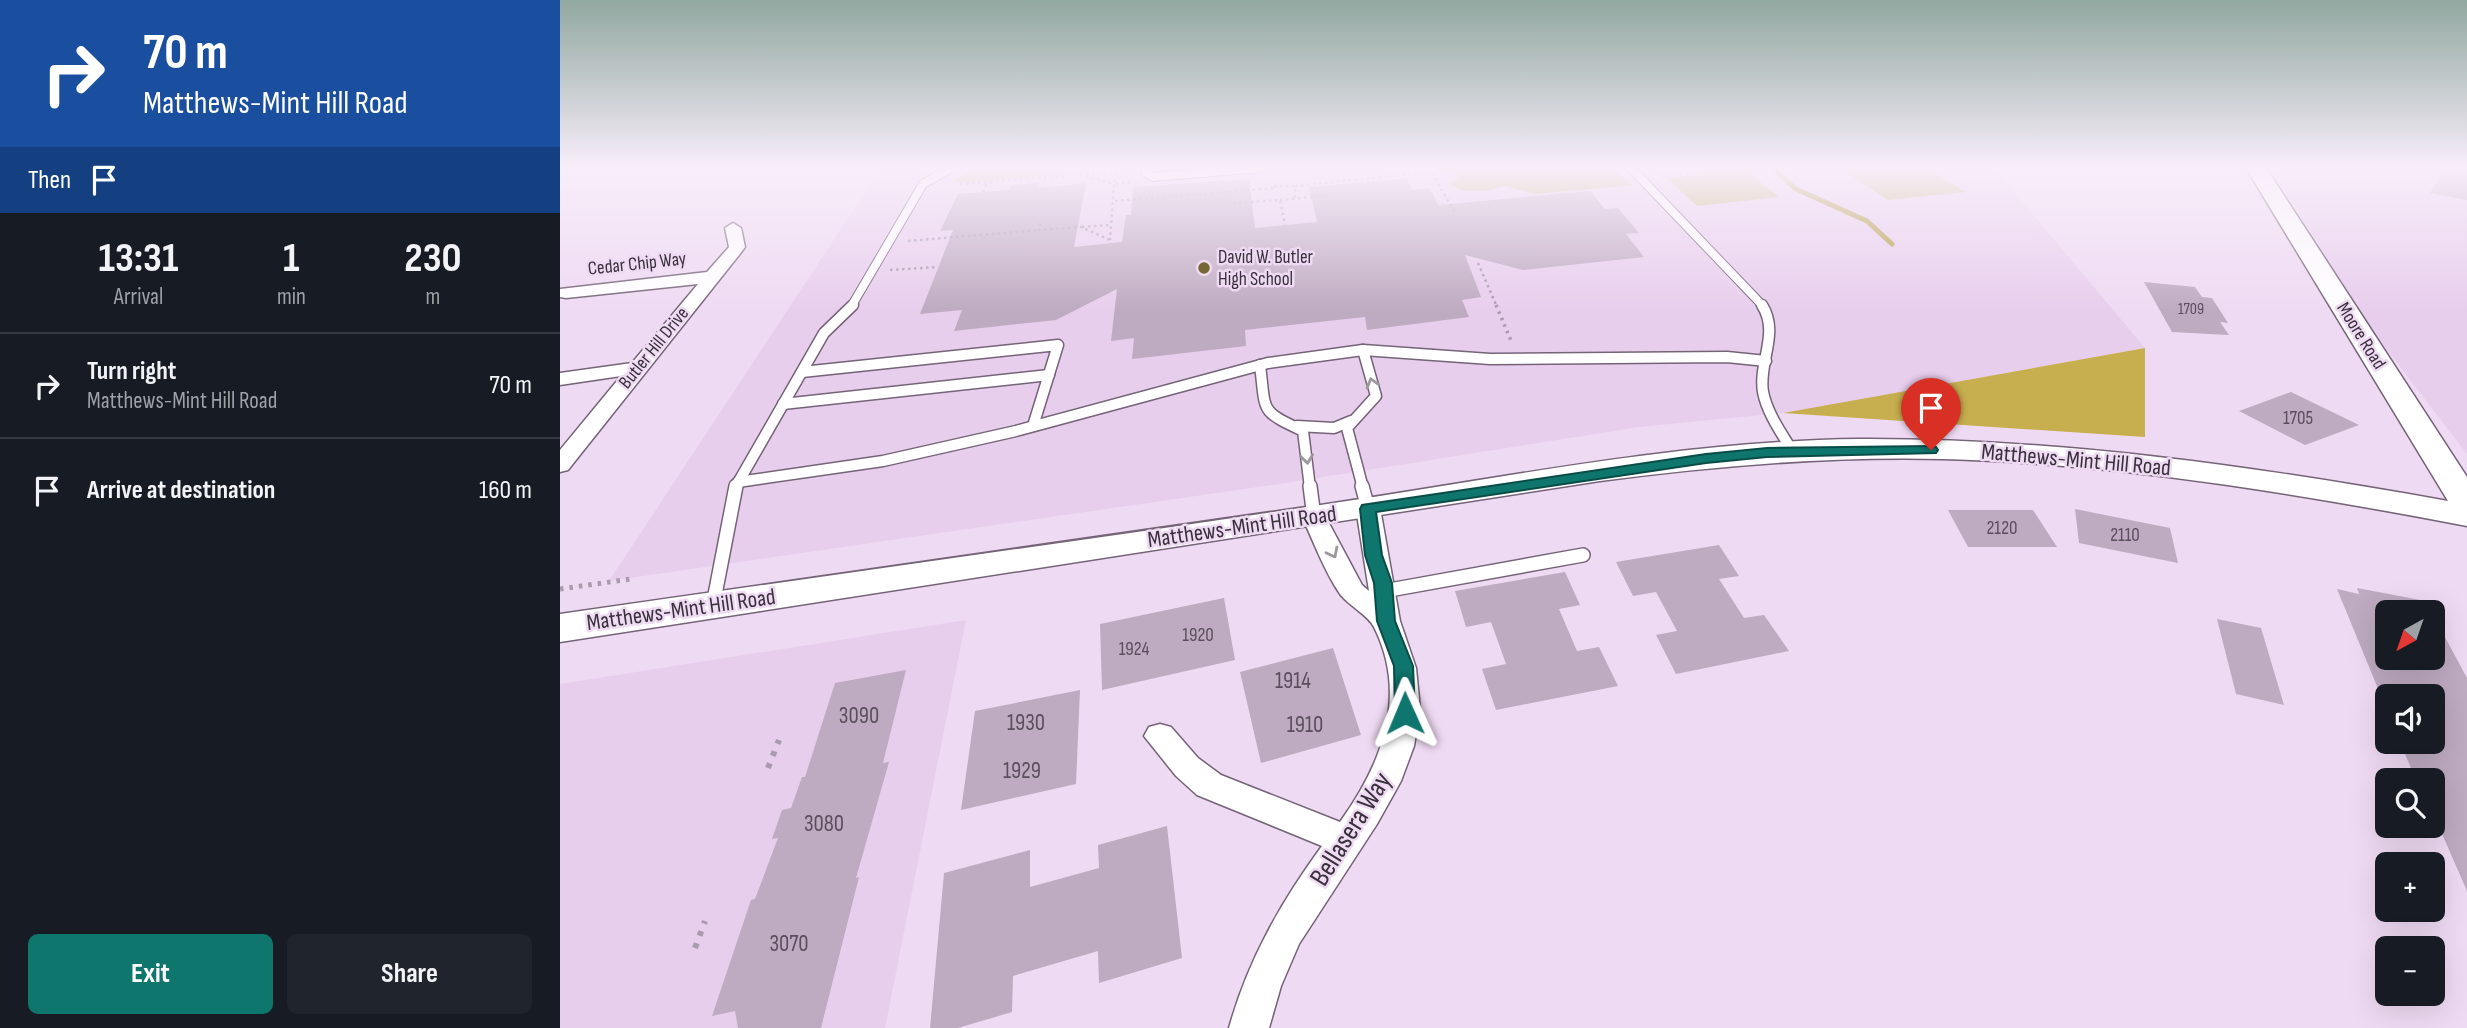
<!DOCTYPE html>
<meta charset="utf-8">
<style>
:root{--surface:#171b24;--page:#20242c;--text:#f1f3f6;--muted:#9ea1a6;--line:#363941;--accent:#0f766e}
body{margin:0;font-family:"Sofia Sans Condensed",sans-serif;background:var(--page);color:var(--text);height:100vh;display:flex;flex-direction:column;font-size:26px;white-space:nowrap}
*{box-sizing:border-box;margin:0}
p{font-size:23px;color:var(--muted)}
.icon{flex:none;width:38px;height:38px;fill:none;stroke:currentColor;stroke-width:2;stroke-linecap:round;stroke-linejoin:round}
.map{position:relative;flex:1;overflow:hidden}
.side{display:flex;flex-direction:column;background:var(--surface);width:560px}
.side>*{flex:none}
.guide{background:#1a4fa0;color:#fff;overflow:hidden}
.needle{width:46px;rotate:220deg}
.buttons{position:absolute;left:1815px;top:600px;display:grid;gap:14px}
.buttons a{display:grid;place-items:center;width:70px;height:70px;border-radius:10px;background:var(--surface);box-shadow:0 7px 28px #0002;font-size:35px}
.pin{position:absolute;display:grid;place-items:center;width:60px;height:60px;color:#fff;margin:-72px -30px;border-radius:50% 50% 50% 0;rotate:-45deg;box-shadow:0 0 7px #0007}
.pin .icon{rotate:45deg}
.me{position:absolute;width:77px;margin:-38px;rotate:359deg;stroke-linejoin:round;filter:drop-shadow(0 0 5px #0008)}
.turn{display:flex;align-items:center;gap:24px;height:147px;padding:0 28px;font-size:32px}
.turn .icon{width:91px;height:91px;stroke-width:2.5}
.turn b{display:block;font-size:49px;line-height:60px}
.then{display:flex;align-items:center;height:66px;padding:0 28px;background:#0003;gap:14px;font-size:26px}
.eta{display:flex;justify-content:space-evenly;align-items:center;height:119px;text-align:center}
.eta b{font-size:42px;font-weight:700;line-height:49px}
.cta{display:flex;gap:14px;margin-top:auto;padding:14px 28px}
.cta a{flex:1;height:80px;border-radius:10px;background:var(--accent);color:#fff;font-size:28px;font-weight:700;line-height:80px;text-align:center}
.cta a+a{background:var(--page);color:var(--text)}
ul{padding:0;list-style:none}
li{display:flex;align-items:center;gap:21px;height:105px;padding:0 28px;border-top:2px solid var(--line)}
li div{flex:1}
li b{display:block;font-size:26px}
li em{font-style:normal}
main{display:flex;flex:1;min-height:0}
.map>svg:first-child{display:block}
.built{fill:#e8ceed}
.green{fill:#c8b776}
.forest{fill:#c7ae4e}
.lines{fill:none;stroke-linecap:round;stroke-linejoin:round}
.stream{stroke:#ae9533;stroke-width:5}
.building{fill:#beaac1}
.lane-far2-casing{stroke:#756378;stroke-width:10}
.lane-far1-casing{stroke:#756378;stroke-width:13}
.lane-casing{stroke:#756378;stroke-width:16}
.street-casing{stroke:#756378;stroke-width:3}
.secondary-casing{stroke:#756378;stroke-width:3}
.path-far3{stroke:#aa9aad;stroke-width:2.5;stroke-dasharray:2.5 3.5;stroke-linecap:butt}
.path-far2{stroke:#aa9aad;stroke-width:3.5;stroke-dasharray:2.5 4.5;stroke-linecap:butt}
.path-far1{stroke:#aa9aad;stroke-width:5;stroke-dasharray:3.5 6;stroke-linecap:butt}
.path{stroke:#aa9aad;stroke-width:6;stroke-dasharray:5 8;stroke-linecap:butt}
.lane-far2{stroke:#fff;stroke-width:8}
.lane-far1{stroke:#fff;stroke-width:10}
.lane{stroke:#fff;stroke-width:13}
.street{fill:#fff;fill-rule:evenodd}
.secondary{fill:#fff;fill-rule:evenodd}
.oneway{stroke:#9c989c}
.route{fill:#0f766e;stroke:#0a4d48;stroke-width:2}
.poi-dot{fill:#756835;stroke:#efdaf3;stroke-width:2.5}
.labels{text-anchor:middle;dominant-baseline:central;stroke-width:5;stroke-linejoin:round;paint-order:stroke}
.far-number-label{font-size:16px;fill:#5a4e5c}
.far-poi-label{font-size:19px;fill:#38303a;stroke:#efdaf3;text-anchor:start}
.far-street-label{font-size:19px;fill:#38303a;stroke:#efdaf3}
.number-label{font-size:19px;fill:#5a4e5c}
.street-label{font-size:23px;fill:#38303a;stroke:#efdaf3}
.near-number-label{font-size:23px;fill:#5a4e5c}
.near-street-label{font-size:28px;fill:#38303a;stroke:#efdaf3}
</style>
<main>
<section class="side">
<div class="guide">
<div class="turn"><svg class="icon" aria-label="right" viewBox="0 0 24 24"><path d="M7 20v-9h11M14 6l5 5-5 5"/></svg><div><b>70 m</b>Matthews-Mint Hill Road</div></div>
<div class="then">Then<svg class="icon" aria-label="arrive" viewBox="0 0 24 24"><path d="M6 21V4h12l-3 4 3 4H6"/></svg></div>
</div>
<div class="eta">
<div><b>13:31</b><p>Arrival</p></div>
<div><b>1</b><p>min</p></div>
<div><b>230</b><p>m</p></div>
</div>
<ul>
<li><svg class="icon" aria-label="right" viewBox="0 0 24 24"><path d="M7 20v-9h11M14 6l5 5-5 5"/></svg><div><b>Turn right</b><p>Matthews-Mint Hill Road</p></div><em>70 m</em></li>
<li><svg class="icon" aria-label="arrive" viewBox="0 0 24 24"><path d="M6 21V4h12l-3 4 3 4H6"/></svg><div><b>Arrive at destination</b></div><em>160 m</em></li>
</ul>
<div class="cta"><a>Exit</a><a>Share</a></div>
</section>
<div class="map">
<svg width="1907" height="1028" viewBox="0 0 1907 1028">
<rect width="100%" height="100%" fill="#efdaf3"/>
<g class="built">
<polygon points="321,168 1434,168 1585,348 1223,413 1079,427 726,483 49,581"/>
<polygon points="1709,168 1907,168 1907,454 1810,328"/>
<polygon points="406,620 325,1028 0,1028 0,684"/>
</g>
<g class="green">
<polygon points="418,168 552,168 542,171 409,182 392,181"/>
<polygon points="873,168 1054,168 1072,185 976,194 945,186 925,191 904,191 890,184 898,178 896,173 904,169 876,172"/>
<polygon points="1280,168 1366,168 1406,192 1328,200"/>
<polygon points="1186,170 1219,197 1137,206 1107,178"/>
</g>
<polygon class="forest" points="1585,348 1585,437 1223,413"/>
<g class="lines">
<polyline class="stream" points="1216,171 1236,189 1307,221 1332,244"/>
</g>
<g class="building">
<polygon points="1884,168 1907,168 1907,200 1870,193"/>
<polygon points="847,178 852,190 870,188 878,205 1030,191 1045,209 1058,208 1079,233 1066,234 1084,257 963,270 905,255 921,297 902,300 909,317 807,330 805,317 685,330 686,346 572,359 574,338 551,341 557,289 496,320 394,331 402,310 360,314 393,230 380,231 398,194 449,190 451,185 480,183 478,188 526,183 514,247 562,242 566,215 571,215 573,187 689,179 695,228 757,222 749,187"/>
<polygon points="1584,282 1635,287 1642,297 1652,298 1668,323 1660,322 1669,335 1612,332"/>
<polygon points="1731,392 1799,425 1745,445 1679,411"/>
<polygon points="1515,509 1610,528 1618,563 1519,543"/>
<polygon points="1388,510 1473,510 1497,547 1408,547"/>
<polygon points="1159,545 1179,576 1159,579 1184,618 1204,615 1229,651 1116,674 1096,635 1117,631 1096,592 1073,596 1056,562"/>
<polygon points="1005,572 1020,605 999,609 1017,651 1039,647 1058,686 936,710 922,669 946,664 931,622 906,627 895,591"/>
<polygon points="1797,588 1871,602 1870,612 1827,612 1827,658 1872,658 1872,613 1907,678 1907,891 1872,811 1872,780 1856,780 1840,742 1872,742 1872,696 1827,696 1827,705 1823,696 1821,696 1777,589 1799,594"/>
<polygon points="664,598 675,660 542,690 540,624"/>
<polygon points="1657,619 1701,628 1724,705 1676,694"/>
<polygon points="773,648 801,735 701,763 680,672"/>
<polygon points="346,670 323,763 329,762 296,878 299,877 261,1028 178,1028 175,1011 152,1016 191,900 195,899 218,838 212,839 222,810 231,808 242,777 245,777 275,683"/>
<polygon points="520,690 516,784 401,810 415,711"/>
<polygon points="607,826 622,958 539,983 538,951 453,976 452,1012 398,1028 370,1028 384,873 470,850 470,887 539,868 538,845"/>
</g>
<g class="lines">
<g class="lane-far2-casing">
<g id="lane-far2">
<polyline points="586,168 586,173 593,177 701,168"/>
<polyline points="1071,168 1204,307"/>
<polyline points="291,307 363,184 391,168"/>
</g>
</g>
<g class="lane-far1-casing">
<g id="lane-far1">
<path d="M1202,305C1220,333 1198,362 1203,392C1207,413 1222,434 1233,452"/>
<path d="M700,365C706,413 699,410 743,431L750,488"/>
<polyline points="242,372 498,345 473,426"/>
<polyline points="223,404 489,375"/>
<polyline points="737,426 774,428 791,421"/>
<polyline points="178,482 323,461 456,431 708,363 803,350 930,359 1167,357 1206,361"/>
<polyline points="175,488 264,333 293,305"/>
<polyline points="803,488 787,428 816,396 803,350"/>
</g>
</g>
<g class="lane-casing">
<g id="lane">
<polyline points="750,486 754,517"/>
<polyline points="802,486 808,508"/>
<polyline points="824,591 1023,555"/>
<polyline points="153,605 176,486"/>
</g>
</g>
<g class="street-casing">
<g id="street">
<polygon points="173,223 181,228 185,247 183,250 8,470 0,472 0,450 61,376 0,385 0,373 72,363 138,284 6,298 0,297 0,289 147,272 169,247 165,228"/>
<path d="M808,501L817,503L820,508L840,621L856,668L860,709L854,746L841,781L817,824L739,944L721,986L709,1028H669C688,960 721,902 762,846L637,795L616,776L584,736L589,727L600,724L611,727L638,758L661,775L780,822C821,765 849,697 814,627C807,614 789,606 780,594C764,571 754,542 742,517L745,512L754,509L763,512L802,585L809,591L796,508L799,503Z"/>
</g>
</g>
<g class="secondary-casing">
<path id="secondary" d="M1686,168H1706L1907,477V526C1734,493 1559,464 1383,459C1268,456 1154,466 1040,481L0,642V614C256,577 512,542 767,504C944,478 1120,441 1299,439C1497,438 1693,466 1888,501Z"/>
</g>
<g class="path-far3">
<polyline points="557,168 554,184 575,182"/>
<polyline points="869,168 894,211"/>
<polyline points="717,170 747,168"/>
<polyline points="526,175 557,172"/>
<polyline points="1102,176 1198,168"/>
<polyline points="400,184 522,175 554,184 550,240"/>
<polyline points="714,186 735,186 735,198"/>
<polyline points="735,186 872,172"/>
<polyline points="423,192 427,182"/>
<polyline points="720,200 769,195"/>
<polyline points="555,201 715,188"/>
<polyline points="673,203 720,200 725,225"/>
<polyline points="480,223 479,230 521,227 550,240 551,243"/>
<polyline points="522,227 549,225"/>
<polyline points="348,241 479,230"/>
<polyline points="918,263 937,307"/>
<polyline points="330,270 378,267"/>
</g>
<polyline class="path-far2" points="936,305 952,343"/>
<polyline class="path-far1" points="0,589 71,579"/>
<g class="path">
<polyline points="208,768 219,740"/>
<polyline points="135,948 145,921"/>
</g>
<use href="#lane-far2" class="lane-far2"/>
<use href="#lane-far1" class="lane-far1"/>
<use href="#lane" class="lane"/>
<use href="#street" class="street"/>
<use href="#secondary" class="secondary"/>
</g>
<defs><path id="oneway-chevron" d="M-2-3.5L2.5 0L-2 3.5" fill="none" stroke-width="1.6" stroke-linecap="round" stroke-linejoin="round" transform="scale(1.75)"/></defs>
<g class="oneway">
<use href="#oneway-chevron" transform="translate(812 383) rotate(-106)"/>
<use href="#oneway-chevron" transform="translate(747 459) rotate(83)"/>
<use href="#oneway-chevron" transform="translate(773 553) rotate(63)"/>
</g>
<linearGradient id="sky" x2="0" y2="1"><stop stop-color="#91a8a0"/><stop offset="0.54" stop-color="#f8eefa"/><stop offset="1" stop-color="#f8eefa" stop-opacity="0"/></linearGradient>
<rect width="1907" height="311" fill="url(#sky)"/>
<polygon class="route" points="1371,446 1376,447 1378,450 1376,453 1207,457 1146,463 816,512 822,555 832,583 835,621 853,666 855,713 852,718 845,720 838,718 835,713 834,666 817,621 814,583 805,555 800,509 802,505 1146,454 1207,448"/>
<circle class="poi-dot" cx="644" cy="268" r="7"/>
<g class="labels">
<g class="far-number-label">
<text x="1631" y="309">1709</text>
</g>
<g class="far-poi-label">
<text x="658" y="257">David W. Butler<tspan x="658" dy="22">High School</tspan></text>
</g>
<g class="far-street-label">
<text transform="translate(77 264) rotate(-6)">Cedar Chip Way</text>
<text transform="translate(1801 336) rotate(58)">Moore Road</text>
<text transform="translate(94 348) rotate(-51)">Butler Hill Drive</text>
</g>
<g class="number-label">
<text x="1738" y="418">1705</text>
<text x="1442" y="528">2120</text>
<text x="1565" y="535">2110</text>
<text x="638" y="635">1920</text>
<text x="574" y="649">1924</text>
</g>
<g class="street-label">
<text transform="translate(1516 460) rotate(5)">Matthews-Mint Hill Road</text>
<text transform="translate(682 527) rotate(-8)">Matthews-Mint Hill Road</text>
<text transform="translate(121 610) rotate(-8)">Matthews-Mint Hill Road</text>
</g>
<g class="near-number-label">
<text x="733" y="681">1914</text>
<text x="299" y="716">3090</text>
<text x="466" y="723">1930</text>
<text x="745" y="725">1910</text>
<text x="462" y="771">1929</text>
<text x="264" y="824">3080</text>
<text x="229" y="944">3070</text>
</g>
<g class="near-street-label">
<text transform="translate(791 829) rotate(-58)">Bellasera Way</text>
</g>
</g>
</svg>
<div class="buttons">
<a><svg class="needle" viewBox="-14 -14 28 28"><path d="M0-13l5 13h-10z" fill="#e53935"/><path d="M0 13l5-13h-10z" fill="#9ea1a6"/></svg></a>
<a><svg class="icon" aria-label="sound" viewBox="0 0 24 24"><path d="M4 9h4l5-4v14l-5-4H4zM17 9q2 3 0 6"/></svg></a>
<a><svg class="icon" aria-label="search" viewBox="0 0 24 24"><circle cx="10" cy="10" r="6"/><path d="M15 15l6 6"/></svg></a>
<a>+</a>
<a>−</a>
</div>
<div class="pin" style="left:1371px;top:450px;background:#d93025"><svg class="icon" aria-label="arrive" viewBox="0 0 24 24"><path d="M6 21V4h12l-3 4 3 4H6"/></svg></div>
<svg class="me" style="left:845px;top:713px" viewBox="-20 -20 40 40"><path d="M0-17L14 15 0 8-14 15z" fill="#0f766e" stroke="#fff" stroke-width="4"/></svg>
</div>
</main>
